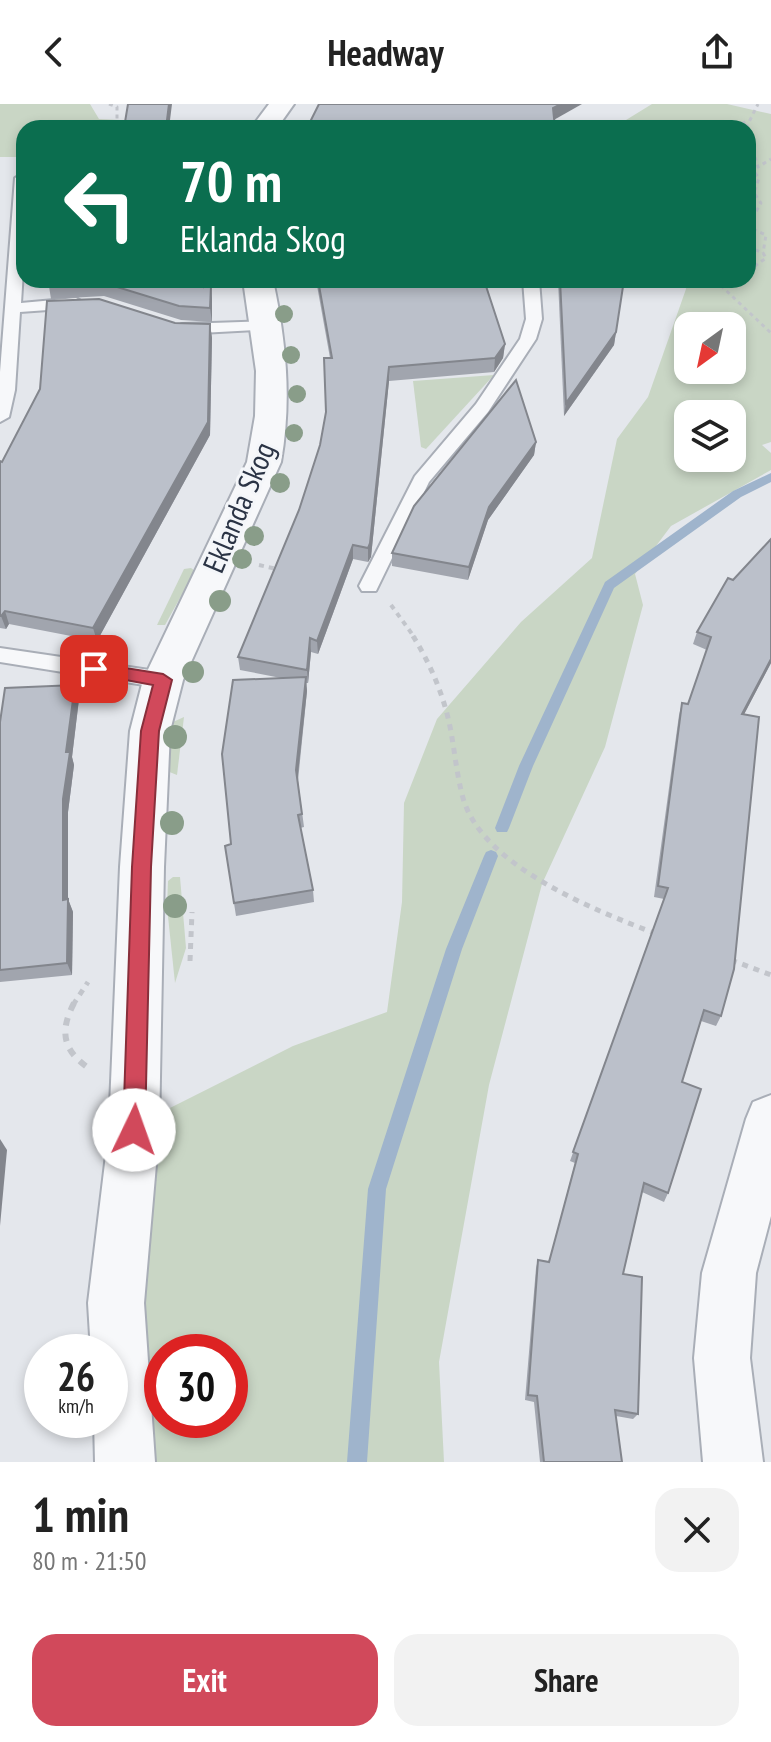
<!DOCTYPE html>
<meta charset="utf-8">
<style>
:root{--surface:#fff;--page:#f2f2f2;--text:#222;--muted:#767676;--accent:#d1495b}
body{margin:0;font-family:"PT Sans Narrow",sans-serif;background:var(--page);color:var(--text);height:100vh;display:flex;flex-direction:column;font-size:30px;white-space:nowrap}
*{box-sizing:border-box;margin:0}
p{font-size:26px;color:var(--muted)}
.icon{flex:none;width:44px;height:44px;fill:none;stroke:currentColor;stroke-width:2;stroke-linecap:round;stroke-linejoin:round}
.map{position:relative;height:1358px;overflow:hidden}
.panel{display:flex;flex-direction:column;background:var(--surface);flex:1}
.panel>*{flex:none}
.hud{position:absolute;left:16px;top:16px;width:740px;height:168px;border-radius:24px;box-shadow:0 4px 12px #0003;background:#0b6e4f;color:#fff;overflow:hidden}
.needle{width:52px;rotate:213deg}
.tools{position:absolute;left:674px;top:208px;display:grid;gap:16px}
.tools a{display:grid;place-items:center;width:72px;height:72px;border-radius:16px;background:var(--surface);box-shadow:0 4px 12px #0003;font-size:40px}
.speed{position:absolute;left:24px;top:1230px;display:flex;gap:16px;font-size:40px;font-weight:700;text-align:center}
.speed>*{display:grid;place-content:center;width:104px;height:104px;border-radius:50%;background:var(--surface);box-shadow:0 4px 12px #0003;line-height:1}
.speed small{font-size:20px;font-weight:400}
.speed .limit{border:12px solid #d22;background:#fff;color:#111}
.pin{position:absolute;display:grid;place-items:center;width:68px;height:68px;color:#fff;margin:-34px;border-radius:16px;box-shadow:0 4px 12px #0006}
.me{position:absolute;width:88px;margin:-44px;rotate:3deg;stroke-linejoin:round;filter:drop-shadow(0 0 6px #0008)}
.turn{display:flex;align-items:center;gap:28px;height:168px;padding:0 32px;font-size:36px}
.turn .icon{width:104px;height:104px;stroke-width:2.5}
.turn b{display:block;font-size:56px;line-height:68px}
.round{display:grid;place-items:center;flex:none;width:84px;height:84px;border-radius:24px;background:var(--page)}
.head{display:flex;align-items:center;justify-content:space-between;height:136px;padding:0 32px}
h1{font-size:48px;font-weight:800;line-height:60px}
.cta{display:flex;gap:16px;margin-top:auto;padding:16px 32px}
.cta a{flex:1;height:92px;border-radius:24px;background:var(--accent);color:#fff;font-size:32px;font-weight:800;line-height:92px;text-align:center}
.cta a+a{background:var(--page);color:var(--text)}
header{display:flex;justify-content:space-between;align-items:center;height:104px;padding:0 32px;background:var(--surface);font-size:36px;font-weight:800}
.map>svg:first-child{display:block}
.green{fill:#c9d6c5;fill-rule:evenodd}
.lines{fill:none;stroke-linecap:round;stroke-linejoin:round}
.stream{fill:#9fb4cc;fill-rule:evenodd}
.service-casing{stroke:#a9aeb7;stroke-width:4}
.minor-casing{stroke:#a9aeb7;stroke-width:4}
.path-far3{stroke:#c2c5cb;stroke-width:3;stroke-dasharray:4 4;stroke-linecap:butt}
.path-far2{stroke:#c2c5cb;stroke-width:4;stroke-dasharray:5 5;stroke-linecap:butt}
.path-far1{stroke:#c2c5cb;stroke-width:5;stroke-dasharray:6 6;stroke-linecap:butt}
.path{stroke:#c2c5cb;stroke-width:6;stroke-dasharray:8 8;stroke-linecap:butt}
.service{fill:#f7f8fa;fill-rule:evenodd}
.minor{fill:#f7f8fa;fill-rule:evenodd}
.tree{fill:#899d89}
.wall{fill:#a1a5ae}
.shaded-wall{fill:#83868d}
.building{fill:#bbc0ca;stroke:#83868d;stroke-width:2}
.route{fill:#d1495b;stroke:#882f3b;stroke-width:2}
.labels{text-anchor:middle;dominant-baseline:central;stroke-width:6;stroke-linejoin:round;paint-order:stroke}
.street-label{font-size:30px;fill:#2b3445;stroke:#f4f6f9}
</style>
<header><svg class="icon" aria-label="back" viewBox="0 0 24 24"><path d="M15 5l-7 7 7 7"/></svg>Headway<svg class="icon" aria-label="share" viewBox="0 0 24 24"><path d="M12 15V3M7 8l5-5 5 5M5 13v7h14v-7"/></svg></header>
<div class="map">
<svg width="771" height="1358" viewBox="0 0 771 1358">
<rect width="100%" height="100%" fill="#e4e7ec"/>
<g class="green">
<polygon points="0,0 90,0 99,15 203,20 201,24 24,24 24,53 0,53"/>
<path d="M652,0H727L771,10V338L762,341L771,349V366L671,422L635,470L643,501L605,643L542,780L489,981L439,1258L444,1358H150L143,1257L147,1150L160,1009L293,942L387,908L402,798L404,699L437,615L521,518L592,454L617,335L648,293L686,185L685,176H748V24H613ZM688,222H732V266H688ZM688,310H732V354H688ZM162,1248H230V1316H162Z"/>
<polygon points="494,271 426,345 421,343 413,277"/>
<polygon points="191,464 195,467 165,521 157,521 184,465"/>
<polygon points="184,613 177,671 167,667 169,627 173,618"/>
<polygon points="173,773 180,773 186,844 175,879 167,803 168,777"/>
</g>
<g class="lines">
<g class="stream">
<polygon points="771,369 771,378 741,393 614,484 533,662 509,724 507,728 497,728 495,724 519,662 605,478 733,387"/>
<polygon points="491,746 496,748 498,752 462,845 386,1085 367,1358 347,1358 368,1085 446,845 484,752 486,748"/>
</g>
<g class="service-casing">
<g id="service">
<polygon points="22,70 24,151 21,199 76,194 84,199 76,204 20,208 15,286 9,313 0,318 0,268 15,74"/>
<polygon points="523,176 539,176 542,215 536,235 488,308 429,378 376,487 362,487 359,482 415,372 476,300 520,235 526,215"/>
<polygon points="269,217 277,222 275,225 182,230 174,225 182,220"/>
<polygon points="0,544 163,568 170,571 173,576 170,581 163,584 0,558"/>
</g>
</g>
<g class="minor-casing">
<g id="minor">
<polygon points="269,0 294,0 277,24 251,24"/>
<path d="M243,176H273C286,237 292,296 281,358L183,576L170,627L164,763L159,1026L144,1199L155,1358H95L94,1316H110V1248H91L88,1199L109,1026L120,763L130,627L143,576L247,358L255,312L256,267Z"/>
<polygon points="771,991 771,1112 756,1169 750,1254 763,1358 703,1358 694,1254 702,1169 746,1015 753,998"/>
</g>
</g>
<g class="path-far3">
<polyline points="109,0 117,3 117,24"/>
<polyline points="735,24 748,16"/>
<polyline points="746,24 758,0"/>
<polyline points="748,30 758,63 771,55"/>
<polyline points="755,69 759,74 754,89 761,99 750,118 753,125 766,131 763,149"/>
<polyline points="748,78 756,67"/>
<polyline points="748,143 763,149 766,154 748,167"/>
<polyline points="715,176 771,229"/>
<polyline points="720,181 730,176"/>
</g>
<g class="path-far2">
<polyline points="259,461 281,466"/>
<polyline points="391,501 415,534"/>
</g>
<g class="path-far1">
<path d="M413,532C431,561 445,594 451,628C455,650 457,672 463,694C482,762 596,807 657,830"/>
<polyline points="731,856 771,871"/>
<polyline points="190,857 192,808"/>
<polyline points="73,901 88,878"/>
</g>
<path class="path" d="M74,899C60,926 62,945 87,963"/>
<use href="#service" class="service"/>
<use href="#minor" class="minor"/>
</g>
<g class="tree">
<circle cx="284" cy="210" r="9"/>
<circle cx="291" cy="251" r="9"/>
<circle cx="297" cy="290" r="9"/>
<circle cx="294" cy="329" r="9"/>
<circle cx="280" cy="379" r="10"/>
<circle cx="254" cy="432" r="10"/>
<circle cx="242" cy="455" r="10"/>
<circle cx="220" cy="497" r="11"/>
<circle cx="193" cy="568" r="11"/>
<circle cx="175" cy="633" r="12"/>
<circle cx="172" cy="719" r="12"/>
<circle cx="175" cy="802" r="12"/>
</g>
<g class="wall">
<polygon points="48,176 205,176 205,183 211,182 212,196 212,218 181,216 104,192 51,195"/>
<polygon points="316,176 484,176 505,240 503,254 494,268 389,277 371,453 368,458 353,455 318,550 311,548 308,579 306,579 307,587 298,677 304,723 300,724 313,786 314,798 236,812 225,742 231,740 281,574 240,566 238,553 299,406 320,341 326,308 330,254"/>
<polygon points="558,176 624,176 614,241 564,312"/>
<polygon points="175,219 210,220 212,234 210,331 97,537 9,520 6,525 0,524 0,357 2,358"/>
<polygon points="536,338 534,351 488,416 468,476 392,462 392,449"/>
<polygon points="771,435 771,559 744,610 721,912 716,922 701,917 682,978 668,1089 664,1098 642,1088 623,1170 638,1310 633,1315 616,1312 622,1358 540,1358 534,1298 525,1296 536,1164 538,1156 549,1158 575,1059 570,1057 664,795 654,793 679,611 682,599 688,600 707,546 693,540 697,528 733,476"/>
<polygon points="79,595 72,653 74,661 68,708 68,795 73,808 72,871 0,878 0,618"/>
</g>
<g class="shaded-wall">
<polygon points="169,0 172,0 169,24 166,24"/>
<polygon points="561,0 582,0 552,17 553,4"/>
<polygon points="211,182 212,196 212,218 210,204"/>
<polygon points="210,220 212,234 210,331 97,537 93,524"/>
<polygon points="616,228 614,241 564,312 566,299"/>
<polygon points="505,240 503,254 494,268 495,254"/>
<polygon points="389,263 389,277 371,453 368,458 368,444"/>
<polygon points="536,338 534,351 488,416 468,476 469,463 489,403"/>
<polygon points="353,441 353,455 318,550 317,537"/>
<polygon points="5,507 9,520 6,525 1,512"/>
<polygon points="310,534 311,548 308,579 307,566"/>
<polygon points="771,555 771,559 738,622 742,610"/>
<polygon points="306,573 307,587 297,679 296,666"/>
<polygon points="75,581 79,595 72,653 74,661 68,708 68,808 63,796 63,695 66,648"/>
<polygon points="68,795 73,808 72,871 67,859"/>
<polygon points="0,1035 7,1046 0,1122"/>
</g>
<g class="building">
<polygon points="128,0 169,0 166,24 124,24"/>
<polygon points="319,0 561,0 553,4 555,24 307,24"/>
<polygon points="48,176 204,176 204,183 211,182 210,204 179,202 101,178 48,181"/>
<polygon points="318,176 484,176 505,240 495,254 389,263 370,439 368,444 353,441 317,537 310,534 307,566 238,553 299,406 320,341 326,308 324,254 332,254"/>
<polygon points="560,176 624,176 616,228 566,299"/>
<polygon points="99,195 175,219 210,220 208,318 93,524 5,507 1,512 0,512 0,357 2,358 40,285 47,197"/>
<polygon points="516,276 536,338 489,403 469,463 392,449 414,402"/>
<polygon points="771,435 771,555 742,610 759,613 734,865 721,912 704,906 682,978 701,985 668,1089 644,1079 623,1170 642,1173 638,1310 615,1306 622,1358 544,1358 537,1292 528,1291 538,1156 549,1158 578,1050 573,1048 668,784 658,782 682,599 688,600 711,533 697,528 728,474 733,476"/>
<polygon points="306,573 296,666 302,710 298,711 313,786 234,799 225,742 231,740 222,650 233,576"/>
<polygon points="75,581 66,648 70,648 63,695 63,796 68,795 67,859 0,866 0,618 5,584"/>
</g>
<polygon class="route" points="94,559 163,570 172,576 159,627 151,763 145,1026 142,1033 134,1036 126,1033 123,1026 132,763 141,627 153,581 88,569 86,565 88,560"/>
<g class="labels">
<g class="street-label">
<text transform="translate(238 403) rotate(-67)">Eklanda Skog</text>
</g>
</g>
</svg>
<div class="tools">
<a><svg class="needle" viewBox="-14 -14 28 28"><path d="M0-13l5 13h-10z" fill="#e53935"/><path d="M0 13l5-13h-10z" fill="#767676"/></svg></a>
<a><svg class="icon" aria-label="layers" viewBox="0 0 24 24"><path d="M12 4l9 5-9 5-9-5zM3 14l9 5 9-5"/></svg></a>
</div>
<div class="speed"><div>26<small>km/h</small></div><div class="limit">30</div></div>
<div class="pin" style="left:94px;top:565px;background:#d93025"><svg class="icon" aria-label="arrive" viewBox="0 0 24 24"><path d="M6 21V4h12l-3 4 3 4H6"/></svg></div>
<svg class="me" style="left:134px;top:1026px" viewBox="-20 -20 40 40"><circle r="19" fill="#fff"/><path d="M0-13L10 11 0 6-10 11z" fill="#d1495b"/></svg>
<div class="hud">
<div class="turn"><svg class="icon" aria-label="left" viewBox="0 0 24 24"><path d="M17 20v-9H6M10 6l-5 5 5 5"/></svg><div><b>70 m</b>Eklanda Skog</div></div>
</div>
</div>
<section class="panel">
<div class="head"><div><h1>1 min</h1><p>80 m · 21:50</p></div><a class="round"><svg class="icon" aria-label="close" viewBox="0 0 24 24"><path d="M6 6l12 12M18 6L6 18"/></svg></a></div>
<div class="cta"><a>Exit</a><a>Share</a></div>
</section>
